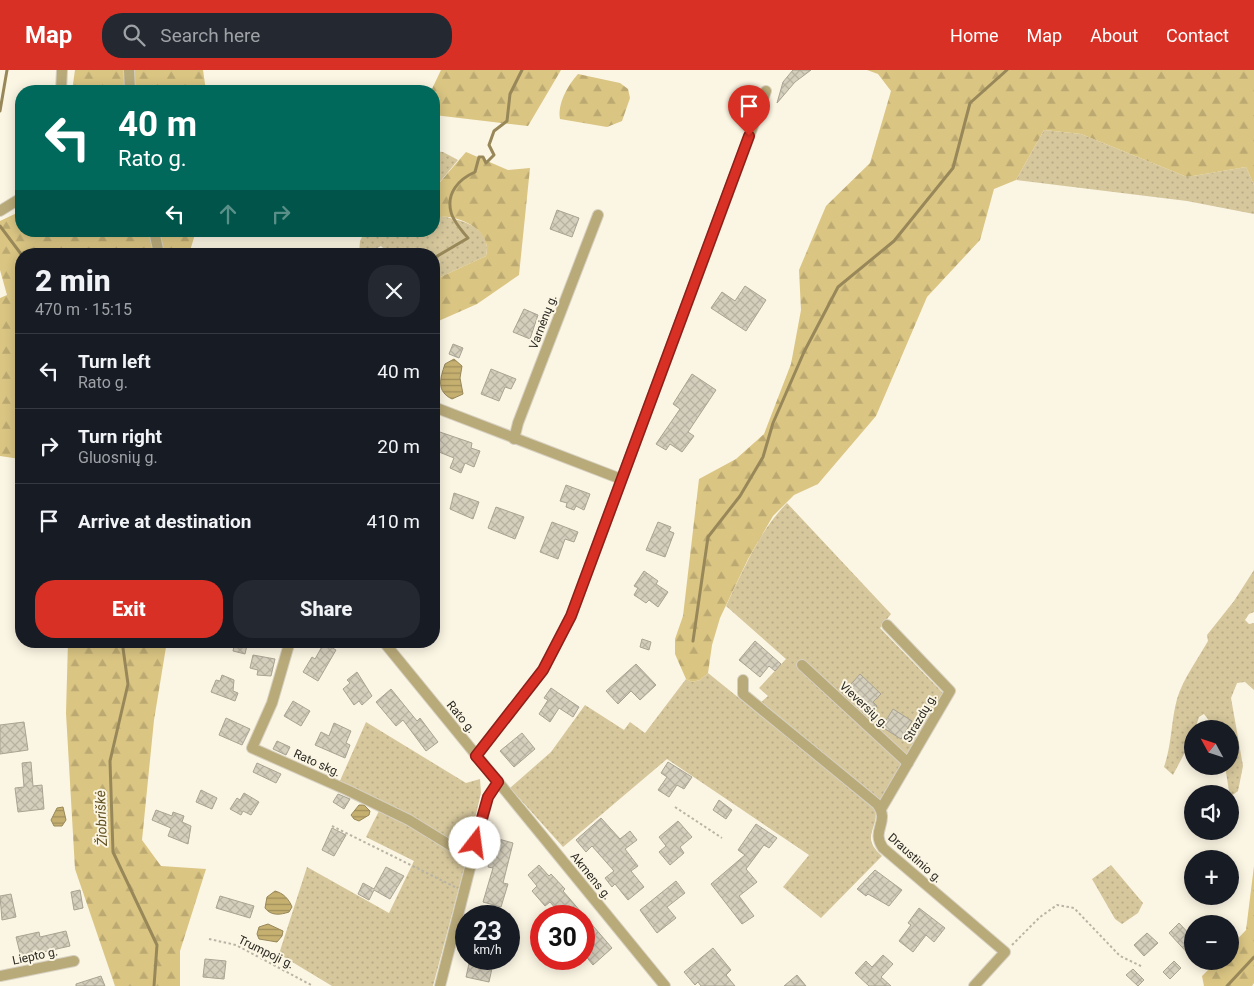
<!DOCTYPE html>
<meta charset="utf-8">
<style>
:root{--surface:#171b24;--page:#242831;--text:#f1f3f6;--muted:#9ea1a6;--line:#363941;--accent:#d93025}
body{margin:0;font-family:Roboto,sans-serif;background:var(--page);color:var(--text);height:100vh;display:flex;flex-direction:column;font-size:19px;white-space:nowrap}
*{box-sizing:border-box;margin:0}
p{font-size:16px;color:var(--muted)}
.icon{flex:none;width:28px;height:28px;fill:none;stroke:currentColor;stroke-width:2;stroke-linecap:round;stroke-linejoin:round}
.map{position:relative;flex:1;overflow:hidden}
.drawer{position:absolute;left:15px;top:178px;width:425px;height:400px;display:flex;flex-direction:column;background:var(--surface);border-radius:20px;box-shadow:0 2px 12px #0003}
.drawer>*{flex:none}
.banner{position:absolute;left:15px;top:15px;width:425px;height:152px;border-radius:20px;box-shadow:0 2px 12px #0003;background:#00695c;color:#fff;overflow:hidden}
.needle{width:32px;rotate:310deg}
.controls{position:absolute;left:1184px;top:650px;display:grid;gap:10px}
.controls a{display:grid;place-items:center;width:55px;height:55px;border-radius:50%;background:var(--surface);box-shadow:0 2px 12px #0003;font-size:25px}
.speed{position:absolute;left:455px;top:835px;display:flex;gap:10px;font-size:25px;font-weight:700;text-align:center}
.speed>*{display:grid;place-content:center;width:65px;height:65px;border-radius:50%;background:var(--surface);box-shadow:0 2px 12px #0003;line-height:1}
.speed small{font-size:12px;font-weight:400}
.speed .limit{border:8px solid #d22;background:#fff;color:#111}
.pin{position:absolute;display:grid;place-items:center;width:42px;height:42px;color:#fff;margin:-51px -21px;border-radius:50% 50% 50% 0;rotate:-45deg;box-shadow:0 0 5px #0007}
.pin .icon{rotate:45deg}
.me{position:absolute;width:55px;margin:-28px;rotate:15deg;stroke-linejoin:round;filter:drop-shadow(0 0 4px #0008)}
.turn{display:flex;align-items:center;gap:18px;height:105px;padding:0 20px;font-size:22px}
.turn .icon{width:65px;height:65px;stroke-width:2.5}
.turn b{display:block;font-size:35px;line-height:42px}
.lanes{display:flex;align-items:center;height:48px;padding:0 20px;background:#0003;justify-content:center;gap:25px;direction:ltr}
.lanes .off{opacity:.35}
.round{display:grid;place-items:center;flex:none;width:52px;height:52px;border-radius:20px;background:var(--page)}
.head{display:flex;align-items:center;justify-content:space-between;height:85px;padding:0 20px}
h1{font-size:30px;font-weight:800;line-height:38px}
.primary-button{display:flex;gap:10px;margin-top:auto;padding:10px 20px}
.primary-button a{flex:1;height:58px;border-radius:20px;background:var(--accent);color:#fff;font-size:20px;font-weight:800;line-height:58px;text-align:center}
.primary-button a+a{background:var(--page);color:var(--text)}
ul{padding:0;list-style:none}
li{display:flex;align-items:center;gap:15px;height:75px;padding:0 20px;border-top:1px solid var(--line)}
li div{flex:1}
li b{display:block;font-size:19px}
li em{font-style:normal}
header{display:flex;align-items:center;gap:30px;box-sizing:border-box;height:70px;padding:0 25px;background:var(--accent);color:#fff}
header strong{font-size:24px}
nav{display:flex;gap:28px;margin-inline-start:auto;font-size:18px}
.search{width:350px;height:45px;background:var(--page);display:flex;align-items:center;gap:12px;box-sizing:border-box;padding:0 18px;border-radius:20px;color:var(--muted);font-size:19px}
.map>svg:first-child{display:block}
.grass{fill:url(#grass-dots)}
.forest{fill:url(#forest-firs)}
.water{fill:url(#water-rules);stroke:#988859}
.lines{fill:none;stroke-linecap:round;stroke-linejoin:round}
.stream{stroke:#988859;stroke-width:3}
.building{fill:url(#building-cross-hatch);stroke:#a8a392}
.minor-casing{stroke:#d6d0c0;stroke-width:12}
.path{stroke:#b8b4a5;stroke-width:2;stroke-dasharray:2.5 2.5;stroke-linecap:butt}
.minor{stroke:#b9aa7a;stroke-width:10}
.route-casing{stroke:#8d1f18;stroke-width:12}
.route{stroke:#d93025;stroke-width:9}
.labels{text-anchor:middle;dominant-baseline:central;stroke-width:4;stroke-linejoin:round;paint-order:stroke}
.street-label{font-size:12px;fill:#2c2a23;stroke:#fbf5e3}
.water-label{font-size:14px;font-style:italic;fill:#625221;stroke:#fbf5e3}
</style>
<header>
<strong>Map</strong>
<div class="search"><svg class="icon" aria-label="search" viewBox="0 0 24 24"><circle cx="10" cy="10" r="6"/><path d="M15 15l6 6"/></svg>Search here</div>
<nav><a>Home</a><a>Map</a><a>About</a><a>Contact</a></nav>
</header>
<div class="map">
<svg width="1254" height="916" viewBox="0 0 1254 916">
<defs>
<pattern id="grass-dots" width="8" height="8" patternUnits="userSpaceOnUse" patternTransform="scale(1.25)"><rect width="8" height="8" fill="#d6c79c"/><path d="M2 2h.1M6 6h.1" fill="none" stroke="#b8ab86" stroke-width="1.8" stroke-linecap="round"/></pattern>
<pattern id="forest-firs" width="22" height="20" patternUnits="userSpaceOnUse" patternTransform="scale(1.25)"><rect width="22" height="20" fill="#dac583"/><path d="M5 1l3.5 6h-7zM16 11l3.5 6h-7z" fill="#bba971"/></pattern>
<pattern id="water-rules" width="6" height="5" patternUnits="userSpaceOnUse" patternTransform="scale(1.25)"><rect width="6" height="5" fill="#c6b070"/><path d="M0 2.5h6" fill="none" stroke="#a18f5c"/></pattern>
<pattern id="building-cross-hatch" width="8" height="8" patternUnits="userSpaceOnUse" patternTransform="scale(1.25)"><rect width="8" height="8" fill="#d4cebc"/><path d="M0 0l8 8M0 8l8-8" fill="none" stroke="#b6b1a1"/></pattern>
</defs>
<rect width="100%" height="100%" fill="#fbf5e3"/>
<g class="grass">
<polygon points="1044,60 1081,64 1187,107 1246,97 1254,115 1254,144 1187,131 1016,110"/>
<polygon points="434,81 443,82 458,90 434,119"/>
<path d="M441,146C461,150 493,157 486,186L434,210V184H389L381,176L366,184H359L360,171L365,161H434V147Z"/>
<path d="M787,433L891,544L880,558L943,623L881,732L759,634L768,626L759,618L786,589L726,536C743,501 759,461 787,433Z"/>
<path d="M1254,500V542L1249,544L1245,550L1249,554L1254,553V620L1245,612L1237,613L1231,628L1243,696L1238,721L1230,727L1225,696H1230V659H1213L1210,652L1204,644L1199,647L1195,659H1192V669L1173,705L1164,697C1172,674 1171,651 1177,629C1183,609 1198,589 1208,571L1207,565L1234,531Z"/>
<path d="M708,603L875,738C880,759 859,766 882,786L821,848L783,817L809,785L667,689L563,777L510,718L551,682L585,635L624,660L630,652L645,663L686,609L692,612L700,610Z"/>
<polygon points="366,652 466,713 480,709 481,723 468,778 465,778 383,732 339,713"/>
<polygon points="380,739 462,788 465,795 433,916 332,916 279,884 307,797 389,843 414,791 366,767"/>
<polygon points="1111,795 1143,833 1138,843 1122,854 1115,849 1092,809"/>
</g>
<g class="forest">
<polygon points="75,0 203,0 206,21 72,21"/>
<polygon points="441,0 561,0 528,56 434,45 434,21 431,21"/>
<polygon points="867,0 1254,0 1254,115 1246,97 1187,107 1081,64 1044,60 1016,110 994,119 980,170 927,227 876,346 818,414 794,425 773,446 748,489 720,548 712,575 708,603 700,610 692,612 686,609 675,584 675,569 683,546 699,409 736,389 764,364 791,294 801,240 799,200 826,136 870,93 891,21 878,4"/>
<path d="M578,4L620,13L628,19L630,28L622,51L607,57L560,49C557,34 568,15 578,4Z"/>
<path d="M466,82L508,100L530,98L519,205L477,234L434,253V210L486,186C494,159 456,143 434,147V119Z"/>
<polygon points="21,141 21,161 196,161 189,184 21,184 21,392 20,389 0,386 0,228 7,225 0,200 0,151"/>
<polygon points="68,571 167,571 154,650 142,770 161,796 206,799 180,881 180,916 115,916 75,799 66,643"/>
<polygon points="1254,796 1254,913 1252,916 1204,916 1202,906 1217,891 1230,891 1230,877 1246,860"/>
</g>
<g class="water">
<path d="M454,289L462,296L460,308L463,324L452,329C436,321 440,309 445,294Z"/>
<polygon points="359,735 364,735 370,741 369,745 359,751 354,749 351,745"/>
<polygon points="63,737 66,750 62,756 54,756 51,750 57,738"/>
<path d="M275,821C283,823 289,829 292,837L289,842C280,845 271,846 265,838L267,827Z"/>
<polygon points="268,854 283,861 282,866 277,872 259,869 257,864 259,857"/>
</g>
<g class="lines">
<g class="stream">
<polyline points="0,41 7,0"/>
<polyline points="0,156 21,184"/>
<path d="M434,188L468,168C462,161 453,151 451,142C446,123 459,109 475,102L479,87H483L486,93L494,85L489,75L494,61L507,51L510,24L522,0"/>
<polyline points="122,571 128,614 110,691 113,782 157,875 154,916"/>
<polyline points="693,571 708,467 740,426 763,387 773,353 804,282 838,217 894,171 953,98 970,33 1007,0"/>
<polyline points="1227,916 1254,887"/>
</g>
</g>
<g class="building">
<polygon points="793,0 811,0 795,12 777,33 783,12"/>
<polygon points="557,140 579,148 572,167 550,159"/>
<polygon points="745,216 766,230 746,261 711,238 722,222 735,231"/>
<polygon points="524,239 538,245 530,269 513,262"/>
<polygon points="453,274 463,278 459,288 449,284"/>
<polygon points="491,299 516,309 511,319 505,317 499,331 481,324"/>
<polygon points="692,304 716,320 688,362 694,366 682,382 670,374 666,380 656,374 680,339 673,334"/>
<polygon points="434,360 472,373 471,378 480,381 474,397 465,393 461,403 450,398 454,388 434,380"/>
<polygon points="566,415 590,424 584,440 576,436 574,440 566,437 567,433 560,431"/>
<polygon points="454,423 479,432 473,449 450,439"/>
<polygon points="496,437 524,447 515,469 488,458"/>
<polygon points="552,452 578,462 574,472 565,469 558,489 540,482"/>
<polygon points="658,452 671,457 669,461 674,463 665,487 646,480"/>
<polygon points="644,501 658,511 656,514 668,522 658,537 649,530 646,533 634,525 638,518 634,516"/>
<polygon points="642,569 651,572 649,580 640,577"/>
<polygon points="235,571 248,571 245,584 233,581"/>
<polygon points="755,571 781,594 775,601 769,596 760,607 739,590"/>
<polygon points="324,573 336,580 318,611 303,602 312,587 315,589"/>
<polygon points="253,585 275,589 271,606 257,605 258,600 250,598"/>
<polygon points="636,594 656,615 640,630 631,621 618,634 606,621"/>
<polygon points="357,602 372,626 362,635 359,631 354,635 343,619 350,613 347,610"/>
<polygon points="860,604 881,624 873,632 877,636 870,644 845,621"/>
<polygon points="222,605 234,610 233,621 238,623 235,631 211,622 216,610 220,611"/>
<polygon points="551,618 579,637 573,647 559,638 550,652 539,644 548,630 544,628"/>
<polygon points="391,619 417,651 420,648 438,672 426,681 403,650 396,656 376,632"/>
<polygon points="293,631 310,641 301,656 284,646"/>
<polygon points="893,639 912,651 901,669 882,657"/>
<polygon points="226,648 250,659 242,675 219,665"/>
<polygon points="24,652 28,680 0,684 0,655"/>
<polygon points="334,653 351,661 346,673 350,675 345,688 315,675 321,662 329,666"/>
<polygon points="522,663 535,679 514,697 500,681"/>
<polygon points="277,671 290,677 286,685 273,679"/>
<polygon points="31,692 33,716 42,715 44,739 18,742 15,718 24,717 22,693"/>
<polygon points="668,692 692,707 684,719 677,715 669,727 658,720 667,707 661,703"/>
<polygon points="257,693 281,704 276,713 253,702"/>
<polygon points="201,720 217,728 212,739 196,732"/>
<polygon points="244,723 259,732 251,745 243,741 241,745 230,739 237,728 240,730"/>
<polygon points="338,724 350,729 344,739 333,732"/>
<polygon points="719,730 732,740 726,749 713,740"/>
<polygon points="156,740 172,746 173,742 184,746 182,752 191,756 188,774 168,766 171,758 152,750"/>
<polygon points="601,748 620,769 630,761 637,770 625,779 638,796 631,801 644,817 628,830 615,814 612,817 605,808 614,801 592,776 586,782 576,770"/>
<polygon points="678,751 692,767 680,777 684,783 670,795 659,782 666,776 659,767"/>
<polygon points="756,754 777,768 769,778 764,775 746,799 757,812 739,826 754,846 742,854 711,814 745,785 738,780"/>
<polygon points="332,758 346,765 334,786 322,780"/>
<polygon points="495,768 513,773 503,813 508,814 501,837 483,832 493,798 488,797"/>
<polygon points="539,795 549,806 551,804 565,819 563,821 612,878 593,895 584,884 584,846 562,846 550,832 545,836 532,821 537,816 528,805"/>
<polygon points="386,797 404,806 390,829 374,820 369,830 358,824 363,813 374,819"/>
<polygon points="875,800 902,820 889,836 868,824 866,826 857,819"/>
<polygon points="676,811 685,823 667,837 676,848 657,863 640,840"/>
<polygon points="80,820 83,838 74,840 71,822"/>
<polygon points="11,824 16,847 2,850 0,826"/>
<polygon points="220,826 254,836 250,848 216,838"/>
<polygon points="919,838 945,858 934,872 926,865 913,882 899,871 911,855 908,853"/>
<polygon points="1179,853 1192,867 1192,888 1169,863"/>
<polygon points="66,861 70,876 21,887 16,867 39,862 40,867"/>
<polygon points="1147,863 1158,873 1144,886 1134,875"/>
<polygon points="713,878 731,900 726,905 735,916 701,916 698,912 695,915 684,902"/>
<polygon points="883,885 893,894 881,907 891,916 869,916 855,903 866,891 872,897"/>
<polygon points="205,889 226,891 224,909 203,907"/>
<polygon points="470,889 494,889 489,912 466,907"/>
<polygon points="1174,891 1181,898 1170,909 1163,902"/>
<polygon points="1133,899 1144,910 1138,916 1126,905"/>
<polygon points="797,905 806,916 784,916"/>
<polygon points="101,906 105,916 76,916 76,914"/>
</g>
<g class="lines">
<g class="minor-casing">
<g id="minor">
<polyline points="129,0 130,21"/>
<polyline points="61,21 62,0"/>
<polyline points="0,141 21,128"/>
<polyline points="154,161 159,184"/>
<polyline points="434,337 621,409"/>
<polyline points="514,369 518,353 598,145"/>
<polyline points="290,571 272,633 252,678 347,720 409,750 471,788"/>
<polyline points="383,571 665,916"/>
<polyline points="802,595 908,693"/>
<path d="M743,610V624L877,734C891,752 870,760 883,778L1005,882L974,916"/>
<polyline points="476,686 543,600 571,546 766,21"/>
<polyline points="881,739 950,621 887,555"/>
<polyline points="0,906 74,891"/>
<polyline points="440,916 488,727 498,711"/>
</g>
</g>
<g class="path">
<polyline points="675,737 722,768"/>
<polyline points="332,756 455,817"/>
<polyline points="209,869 236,875 313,916"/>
<polyline points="1012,875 1040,847 1057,835 1074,838 1120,886 1143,897"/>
</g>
<use href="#minor" class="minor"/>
</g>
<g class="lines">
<g class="route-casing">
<polyline id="route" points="475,773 488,727 498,712 476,686 543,600 571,546 749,66"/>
</g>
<use href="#route" class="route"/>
</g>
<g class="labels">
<g class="street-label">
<text transform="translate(543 252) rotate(-69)">Varnėnų g.</text>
<text transform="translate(864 635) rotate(43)">Vieversių g.</text>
<text transform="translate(461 647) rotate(51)">Rato g.</text>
<text transform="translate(920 648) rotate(-60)">Strazdų g.</text>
<text transform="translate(317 693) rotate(24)">Rato skg.</text>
<text transform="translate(915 788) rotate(42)">Draustinio g.</text>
<text transform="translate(591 806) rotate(51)">Akmens g.</text>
<text transform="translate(266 882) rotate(26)">Trumpoji g.</text>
<text transform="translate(35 886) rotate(-12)">Liepto g.</text>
</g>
<g class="water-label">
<text transform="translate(101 748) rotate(-92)">Žiobriškė</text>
</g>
</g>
</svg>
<div class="controls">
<a><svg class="needle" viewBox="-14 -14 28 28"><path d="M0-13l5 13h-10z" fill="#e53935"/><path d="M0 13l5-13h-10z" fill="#9ea1a6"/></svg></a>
<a><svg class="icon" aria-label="sound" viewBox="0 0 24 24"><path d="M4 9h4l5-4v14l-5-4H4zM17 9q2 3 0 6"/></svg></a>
<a>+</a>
<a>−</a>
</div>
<div class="speed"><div>23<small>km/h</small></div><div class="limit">30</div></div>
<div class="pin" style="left:749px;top:66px;background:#d93025"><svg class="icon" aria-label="arrive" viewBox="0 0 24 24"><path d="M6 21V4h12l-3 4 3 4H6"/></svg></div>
<svg class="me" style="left:475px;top:773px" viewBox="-20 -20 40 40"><circle r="19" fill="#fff"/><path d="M0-13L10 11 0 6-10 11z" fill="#d93025"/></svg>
<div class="banner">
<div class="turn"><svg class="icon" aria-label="left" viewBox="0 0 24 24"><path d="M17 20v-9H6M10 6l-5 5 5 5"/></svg><div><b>40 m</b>Rato g.</div></div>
<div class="lanes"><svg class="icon" aria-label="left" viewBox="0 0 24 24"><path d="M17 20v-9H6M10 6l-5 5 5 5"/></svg><svg class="icon off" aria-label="ahead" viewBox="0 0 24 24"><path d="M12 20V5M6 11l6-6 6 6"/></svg><svg class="icon off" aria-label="right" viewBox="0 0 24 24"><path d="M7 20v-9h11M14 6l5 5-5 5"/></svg></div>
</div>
<section class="drawer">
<div class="head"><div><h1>2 min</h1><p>470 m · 15:15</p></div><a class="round"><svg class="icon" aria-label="close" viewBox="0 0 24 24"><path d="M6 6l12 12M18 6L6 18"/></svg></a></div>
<ul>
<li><svg class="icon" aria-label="left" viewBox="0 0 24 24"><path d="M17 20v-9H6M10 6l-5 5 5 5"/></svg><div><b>Turn left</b><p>Rato g.</p></div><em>40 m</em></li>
<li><svg class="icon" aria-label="right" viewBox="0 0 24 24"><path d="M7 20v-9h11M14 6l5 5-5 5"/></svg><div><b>Turn right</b><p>Gluosnių g.</p></div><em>20 m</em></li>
<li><svg class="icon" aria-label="arrive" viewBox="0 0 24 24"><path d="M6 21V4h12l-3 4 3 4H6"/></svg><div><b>Arrive at destination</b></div><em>410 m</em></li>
</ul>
<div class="primary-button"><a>Exit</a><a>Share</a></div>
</section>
</div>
